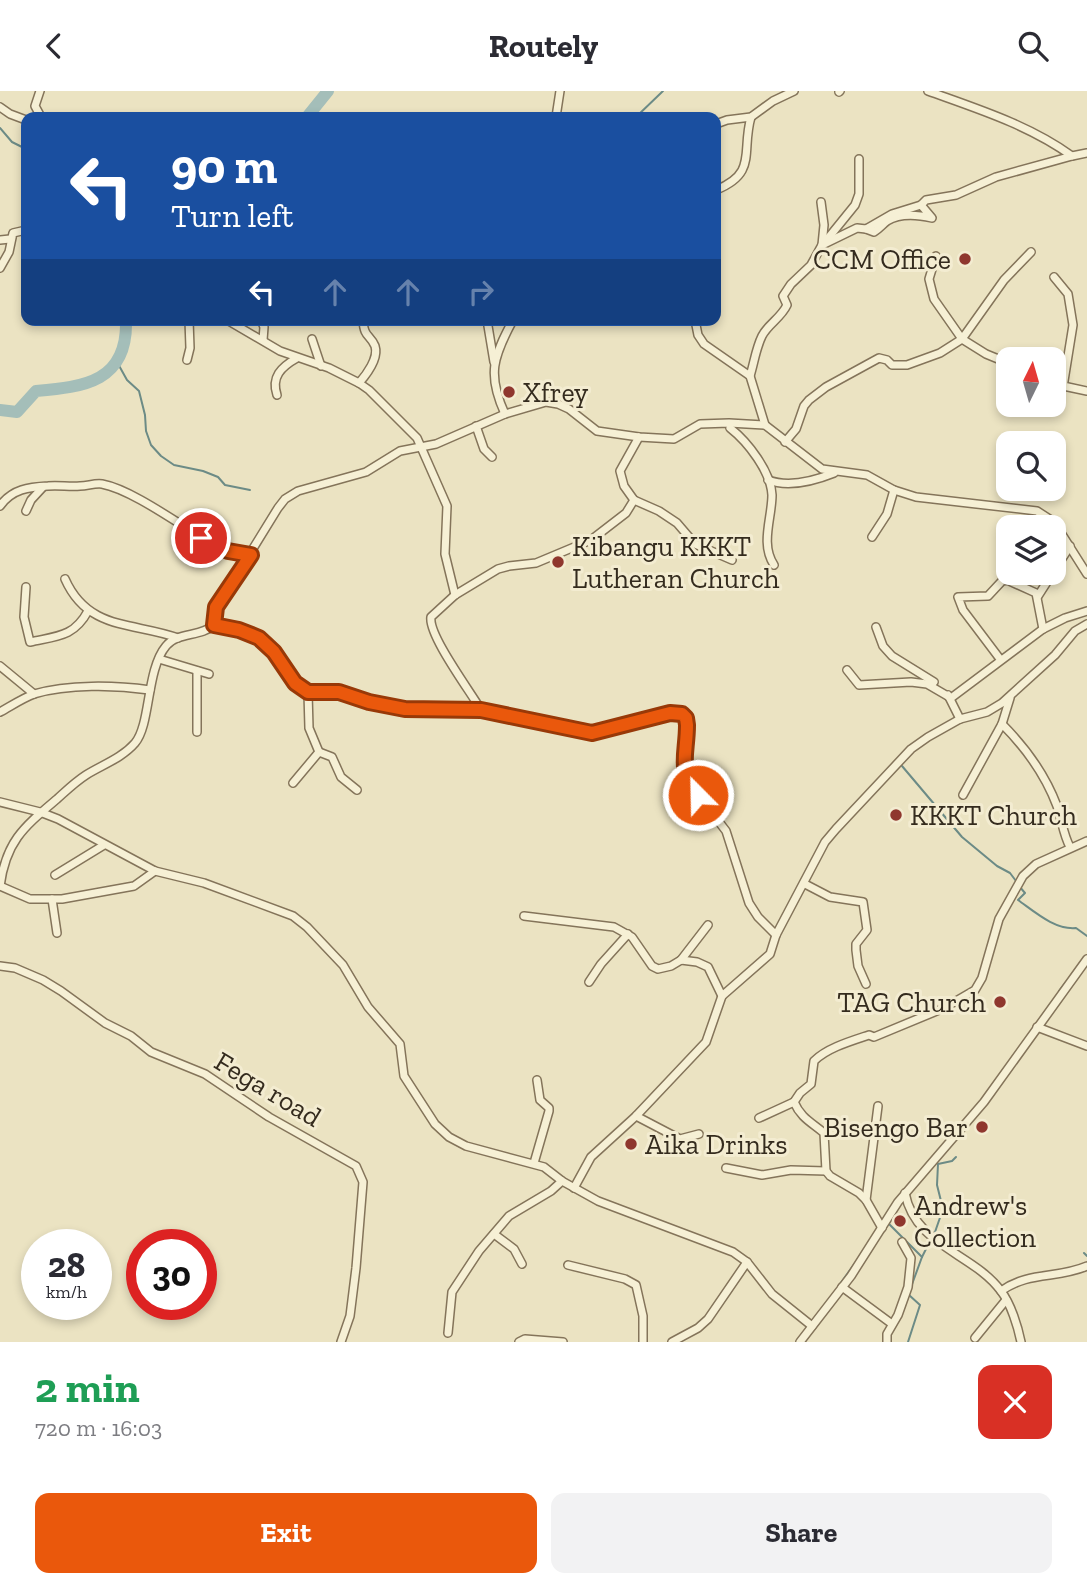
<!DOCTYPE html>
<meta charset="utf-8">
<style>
:root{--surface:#fff;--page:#f2f2f3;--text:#2b2b33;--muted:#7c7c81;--accent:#ea580c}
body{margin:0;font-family:"Zilla Slab",serif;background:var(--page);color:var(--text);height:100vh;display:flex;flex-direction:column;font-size:26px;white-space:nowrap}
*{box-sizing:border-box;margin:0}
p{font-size:23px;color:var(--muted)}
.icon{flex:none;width:38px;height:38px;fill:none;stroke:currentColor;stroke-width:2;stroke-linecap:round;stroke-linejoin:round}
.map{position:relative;height:1251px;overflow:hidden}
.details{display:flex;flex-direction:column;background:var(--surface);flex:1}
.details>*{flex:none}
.banner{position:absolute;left:21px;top:21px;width:700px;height:214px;border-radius:14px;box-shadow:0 4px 10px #0003;background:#1a4fa0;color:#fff;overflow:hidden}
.needle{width:46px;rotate:5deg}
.tools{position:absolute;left:996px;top:256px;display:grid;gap:14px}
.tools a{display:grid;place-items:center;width:70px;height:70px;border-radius:14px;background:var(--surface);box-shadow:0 4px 10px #0003;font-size:35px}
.speed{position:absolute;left:21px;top:1138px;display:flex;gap:14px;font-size:35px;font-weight:700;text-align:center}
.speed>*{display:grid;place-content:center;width:91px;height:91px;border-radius:50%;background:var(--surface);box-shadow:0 4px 10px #0003;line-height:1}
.speed small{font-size:18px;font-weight:400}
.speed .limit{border:10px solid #d22;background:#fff;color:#111}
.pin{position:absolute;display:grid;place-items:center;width:60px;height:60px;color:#fff;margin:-30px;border:4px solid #fff;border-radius:50%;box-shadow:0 2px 7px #0007}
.me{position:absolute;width:77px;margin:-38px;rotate:337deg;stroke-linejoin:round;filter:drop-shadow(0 0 5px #0008)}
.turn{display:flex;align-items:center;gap:24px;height:147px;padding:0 35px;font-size:32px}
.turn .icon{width:91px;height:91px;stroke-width:2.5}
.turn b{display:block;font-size:49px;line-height:60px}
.lanes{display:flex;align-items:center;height:66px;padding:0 35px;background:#0003;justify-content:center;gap:35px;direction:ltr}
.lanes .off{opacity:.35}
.round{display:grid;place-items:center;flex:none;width:74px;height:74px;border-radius:14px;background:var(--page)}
.overview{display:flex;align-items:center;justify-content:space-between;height:119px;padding:0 35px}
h1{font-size:42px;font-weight:700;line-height:52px;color:#1e9e55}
.primary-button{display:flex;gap:14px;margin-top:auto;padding:14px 35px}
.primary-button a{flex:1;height:80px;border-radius:14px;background:var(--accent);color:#fff;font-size:28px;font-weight:700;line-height:80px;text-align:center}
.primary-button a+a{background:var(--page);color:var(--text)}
header{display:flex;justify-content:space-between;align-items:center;height:91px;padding:0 35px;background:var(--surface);font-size:32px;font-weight:700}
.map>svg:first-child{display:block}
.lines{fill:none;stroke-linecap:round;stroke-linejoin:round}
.stream{stroke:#6c8b86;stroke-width:2}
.river{stroke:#a4beb9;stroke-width:12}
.minor-casing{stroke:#84745a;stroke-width:10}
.minor{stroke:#f6f0d5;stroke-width:7}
.route-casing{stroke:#983908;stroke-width:18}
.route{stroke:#ea580c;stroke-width:12}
.poi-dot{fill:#8f372e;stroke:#f3ecd1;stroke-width:2.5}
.labels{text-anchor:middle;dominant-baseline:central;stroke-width:6;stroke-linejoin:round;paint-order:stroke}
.poi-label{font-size:28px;fill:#342b1e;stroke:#f3ecd1;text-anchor:start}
.street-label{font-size:28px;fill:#342b1e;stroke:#f3ecd1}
</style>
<header><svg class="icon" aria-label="back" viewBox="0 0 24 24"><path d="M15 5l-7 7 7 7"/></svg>Routely<svg class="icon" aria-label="search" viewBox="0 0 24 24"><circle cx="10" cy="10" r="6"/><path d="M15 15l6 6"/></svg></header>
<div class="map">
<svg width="1087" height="1251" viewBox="0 0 1087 1251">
<rect width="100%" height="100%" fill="#ebe3c2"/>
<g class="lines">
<g class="stream">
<polyline points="636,26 663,0"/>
<polyline points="0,37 12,51 26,58"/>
<polyline points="117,271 127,289 139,300 145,324 146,340 151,354 161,365 174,374 203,380 218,386 225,394 250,399"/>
<polyline points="902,675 962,746 997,775 1010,782 1016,790"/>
<path d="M1019,795L1025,802L1018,809C1035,821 1055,839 1076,837L1087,845"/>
<polyline points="1059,900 1066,891"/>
<polyline points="889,1133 922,1166 911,1196"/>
<polyline points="935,1141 943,1118 937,1094 938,1073 952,1070 956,1066"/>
<polyline points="1084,1162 1087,1165"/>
<polyline points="922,1166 929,1152"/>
<polyline points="840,1193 855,1172"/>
<polyline points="908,1251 920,1214 909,1204"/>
</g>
<g class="river">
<polyline points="307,26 328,0"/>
<path d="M0,319L17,321L36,300C84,296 128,291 126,229"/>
</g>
<g class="minor-casing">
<g id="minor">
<polyline points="40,0 35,15 41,26"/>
<path d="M928,0C978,18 1029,34 1072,65L1087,62"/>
<polyline points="839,1 840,0"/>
<polyline points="0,16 10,23 26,29"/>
<polyline points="556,26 560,0"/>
<polyline points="716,33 727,29 751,26 773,10 794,0"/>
<path d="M716,99C758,82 741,61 751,26"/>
<path d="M866,138L874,141C879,138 882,134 887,130C900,122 919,124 932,127L921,114"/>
<polyline points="0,149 10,148"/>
<polyline points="825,151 855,114 859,103 859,68"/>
<polyline points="822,154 857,137 866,138 892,123 921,114 926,109 956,104 996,86 1072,65"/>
<polyline points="936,165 929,188 934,208 962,248 986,263 1008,272"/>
<polyline points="0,177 9,161 13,142 26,139"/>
<polyline points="1054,186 1068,203 1073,234 1063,296"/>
<polyline points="227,229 280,260 329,277 359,292 369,299 417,347 447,415 445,463 455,504"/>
<polyline points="261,229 264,236 263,249"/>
<polyline points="487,229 494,271"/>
<polyline points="695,229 698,244 704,253 750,285 765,334"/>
<polyline points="312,248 321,275"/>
<polyline points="187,269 190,257 189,229"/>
<path d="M750,285C754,272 756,257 762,245C768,233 781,227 787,214L783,205L791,193L811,174L822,154L824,134L821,111"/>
<path d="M359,292C366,284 379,267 375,255C370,243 364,247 363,229"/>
<polyline points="1054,293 1087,300"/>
<path d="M277,304C271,286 281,276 297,267"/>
<path d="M505,323C487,284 493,266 513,229"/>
<polyline points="476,335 484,358 492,366"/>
<path d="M730,337C748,351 771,381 772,404C772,427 760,453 774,474"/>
<polyline points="785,351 796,338 804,315 809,309 826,296 879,267 887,269 892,274 907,274 940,262 962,248 1004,189 1031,161"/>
<path d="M768,389C789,397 814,390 834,382"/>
<polyline points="634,409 659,420 677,432 695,453 732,469"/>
<path d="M0,415C12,398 29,396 48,395C59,394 70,396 80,395C88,395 94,392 102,393C134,399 185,438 216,455L227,460L251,464"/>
<polyline points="26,420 31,409 43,396"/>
<polyline points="872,446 887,423 894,399"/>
<path d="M65,488C88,540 134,531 178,547"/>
<path d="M26,496L24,526L30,551C57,545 74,546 88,520"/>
<polyline points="1038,505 1070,455"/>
<polyline points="214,534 217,516 278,417 285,408 298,400 366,381 400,360 436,353 505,323 546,311 558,313 569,318 597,340 639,346 674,348 700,333 729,332 765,334 822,378 867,384 894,399 916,406 1037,420 1054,431 1087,483"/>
<polyline points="214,534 239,539 259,547 274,561 295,592 308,602 339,601 369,611 405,618 481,619 592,641 670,622 682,623 686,627 687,634 684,680 686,688 726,740 749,812 758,826 776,844"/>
<polyline points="876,536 883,555 892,565 934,591"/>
<polyline points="159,568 209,583"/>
<polyline points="1000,568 963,519 958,506 988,505 1002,490 1007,489 1036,502 1043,538"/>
<polyline points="0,575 34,603"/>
<polyline points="847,579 859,594 911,591 927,593 951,607 1043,538 1065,527 1087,520"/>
<polyline points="948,604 960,628"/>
<path d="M481,619C470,600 428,544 431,526L455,504L498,478L509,475L536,472L591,449L626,422L634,409L624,395L620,380L639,346"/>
<path d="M0,621C11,615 23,607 34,603C68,593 115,594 150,599"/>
<path d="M1002,633C1026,657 1045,683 1057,715C1062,729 1063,743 1070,756"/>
<polyline points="197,641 197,580"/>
<polyline points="319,661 332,666 341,686 357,699"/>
<polyline points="293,692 319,661 309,637 308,602"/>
<polyline points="963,704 1002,633 1010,607"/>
<polyline points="0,711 40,721 58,728 155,780 204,792 293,825 307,836 343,874 368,916 400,953 404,985 435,1033 449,1046 466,1055 544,1076 562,1090 598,1110 733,1161 747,1171 772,1203 812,1235"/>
<polyline points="55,784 104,754"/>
<polyline points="805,793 830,806 863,811 867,839 856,853 856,859 858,875 866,893"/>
<path d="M0,795C6,750 24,736 57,708C66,700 75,691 86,684C102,674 122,667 135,652C151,633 146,579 166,555C177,541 201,546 214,534"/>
<polyline points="0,795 30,808 62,808 134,795 155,780"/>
<polyline points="52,808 57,842"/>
<polyline points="524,825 614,836 632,846 652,875 658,878 671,875 681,869 697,871 708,876 722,905"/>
<polyline points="681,869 708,834"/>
<polyline points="0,875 15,877 43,889 61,900 105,932 131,945 151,961 205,983 269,1026 356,1075 363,1091 356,1177 350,1225 341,1251"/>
<polyline points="589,891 601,873 628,843"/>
<polyline points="1037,936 1087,955"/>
<polyline points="636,1025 680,1048 699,1043"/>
<polyline points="759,1027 794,1011"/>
<polyline points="534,1072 549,1020 549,1017 540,1009 537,989"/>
<polyline points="726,1077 762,1084 791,1079 826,1080"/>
<polyline points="574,1097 591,1066 636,1025 706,951 722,905 770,863 776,844 825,751 836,738 911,658 928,646 960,628 987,621 1002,612 1055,564 1075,540 1087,533"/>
<path d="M905,1102C915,1155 973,1162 1001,1200C1011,1213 1018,1236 1021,1251"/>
<polyline points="866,1109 878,1015"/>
<path d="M882,1137L866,1109L859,1102L830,1085L826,1080L824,1042C811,1031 801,1027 794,1011L800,1002L811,993L814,970C827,957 851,950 869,944L874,946L944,917L975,899L982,887L999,828L1023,785L1036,773L1087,750"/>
<polyline points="494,1143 514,1158 522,1173"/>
<polyline points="568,1174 625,1188 636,1194 643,1225 643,1251"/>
<polyline points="842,1196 892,1233"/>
<path d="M1001,1200C1029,1180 1057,1188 1087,1175"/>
<polyline points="448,1242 452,1201 479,1160 509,1125 551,1100 562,1090"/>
<polyline points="975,1247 1006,1209"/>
<polyline points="519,1251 525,1248 563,1251"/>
<polyline points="672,1251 698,1237 708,1228 747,1171"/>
<polyline points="800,1251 851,1185 898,1111 984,1011 1087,868"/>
<polyline points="887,1251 887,1243 898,1224 908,1196 911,1167 902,1151"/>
</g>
</g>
<use href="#minor" class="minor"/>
</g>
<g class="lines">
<g class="route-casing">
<path id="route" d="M201,447L228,460L251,464L216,516L214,534L239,539L259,547L274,561L295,592L308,601H339L369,611L405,618L481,619L592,642L670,622L682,623L686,627L687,634C687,664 677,679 698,704"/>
</g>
<use href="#route" class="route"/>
</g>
<g class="poi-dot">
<circle cx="965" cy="168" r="7"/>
<circle cx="509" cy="301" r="7"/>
<circle cx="558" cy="471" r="7"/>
<circle cx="896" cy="724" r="7"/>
<circle cx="1000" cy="911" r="7"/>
<circle cx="982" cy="1036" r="7"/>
<circle cx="631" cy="1053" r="7"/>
<circle cx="900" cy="1130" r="7"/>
</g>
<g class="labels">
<g class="poi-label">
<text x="951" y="168" text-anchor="end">CCM Office</text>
<text x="523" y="301">Xfrey</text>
<text x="572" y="455">Kibangu KKKT<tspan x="572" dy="32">Lutheran Church</tspan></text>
<text x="910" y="724">KKKT Church</text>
<text x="986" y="911" text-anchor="end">TAG Church</text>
<text x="968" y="1036" text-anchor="end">Bisengo Bar</text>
<text x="645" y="1053">Aika Drinks</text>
<text x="914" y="1114">Andrew's<tspan x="914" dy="32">Collection</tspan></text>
</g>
<g class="street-label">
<text transform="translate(268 998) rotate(31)">Fega road</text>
</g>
</g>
</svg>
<div class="tools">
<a><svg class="needle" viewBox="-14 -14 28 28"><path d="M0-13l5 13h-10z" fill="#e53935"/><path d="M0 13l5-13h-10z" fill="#7c7c81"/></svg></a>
<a><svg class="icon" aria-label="search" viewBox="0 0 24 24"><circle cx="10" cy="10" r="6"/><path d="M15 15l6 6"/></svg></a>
<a><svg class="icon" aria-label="layers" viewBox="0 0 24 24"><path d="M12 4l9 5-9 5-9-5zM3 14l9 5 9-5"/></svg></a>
</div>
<div class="speed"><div>28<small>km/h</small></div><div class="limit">30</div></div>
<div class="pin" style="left:201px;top:447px;background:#d93025"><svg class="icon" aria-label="arrive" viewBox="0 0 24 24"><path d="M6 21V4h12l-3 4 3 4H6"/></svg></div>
<svg class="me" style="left:698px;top:704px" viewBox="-20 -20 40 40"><circle r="17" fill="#ea580c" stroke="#fff" stroke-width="3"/><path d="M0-11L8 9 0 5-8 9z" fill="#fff"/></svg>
<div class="banner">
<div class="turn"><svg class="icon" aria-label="left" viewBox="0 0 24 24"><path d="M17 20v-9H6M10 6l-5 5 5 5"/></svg><div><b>90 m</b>Turn left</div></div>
<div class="lanes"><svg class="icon" aria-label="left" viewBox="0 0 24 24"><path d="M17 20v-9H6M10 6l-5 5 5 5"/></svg><svg class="icon off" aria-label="ahead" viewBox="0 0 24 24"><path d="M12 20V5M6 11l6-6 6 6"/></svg><svg class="icon off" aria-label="ahead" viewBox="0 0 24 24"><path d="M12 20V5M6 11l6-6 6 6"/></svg><svg class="icon off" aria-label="right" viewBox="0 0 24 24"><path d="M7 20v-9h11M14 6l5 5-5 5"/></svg></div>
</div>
</div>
<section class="details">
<div class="overview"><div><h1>2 min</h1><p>720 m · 16:03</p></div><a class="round" style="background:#d93025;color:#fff"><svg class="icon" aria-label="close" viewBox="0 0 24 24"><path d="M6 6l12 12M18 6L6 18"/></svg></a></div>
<div class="primary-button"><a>Exit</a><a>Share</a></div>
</section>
